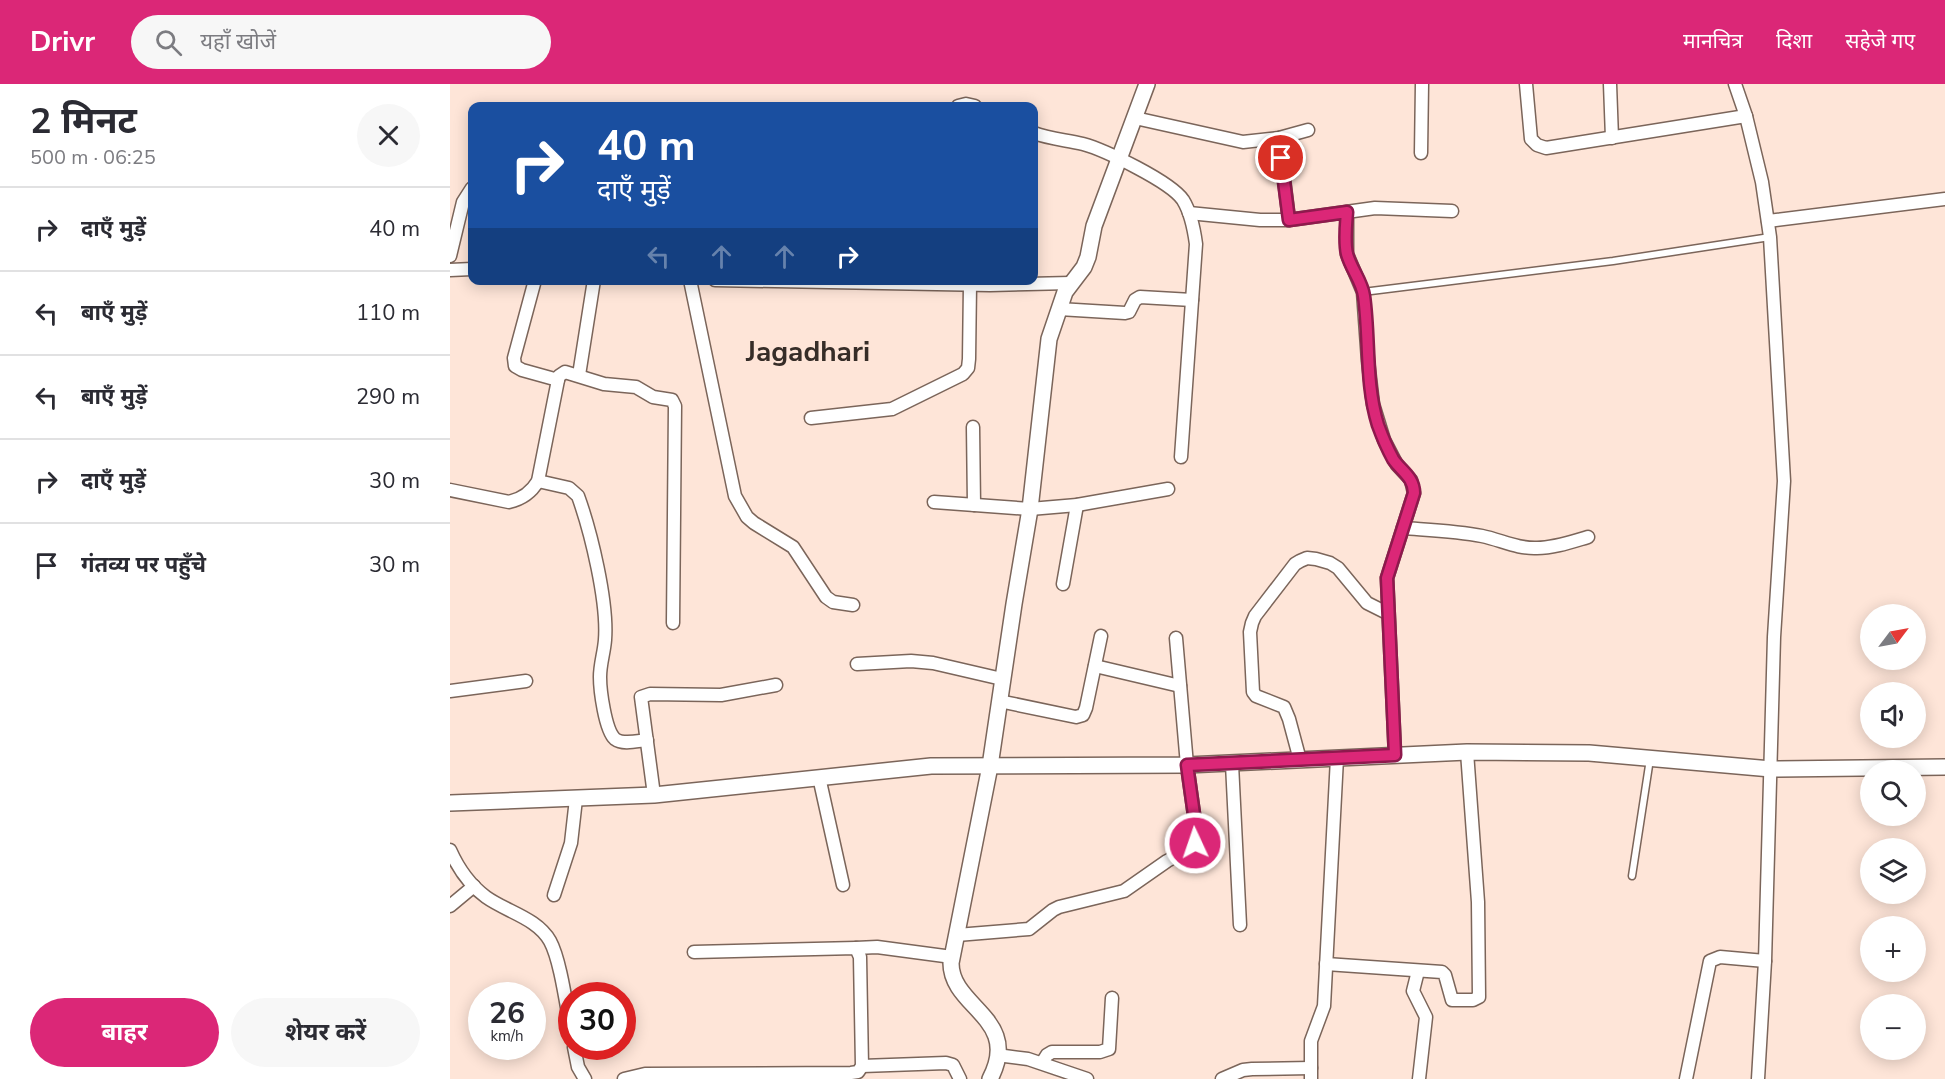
<!DOCTYPE html>
<html lang="hi">
<meta charset="utf-8">
<style>
:root{--surface:#fff;--page:#f7f7f7;--text:#2b2b33;--muted:#7c7c81;--line:#e1e1e2;--accent:#db2777}
body{margin:0;font-family:"Nunito Sans","Noto Sans Devanagari",sans-serif;background:var(--page);color:var(--text);height:100vh;display:flex;flex-direction:column;font-size:22px;white-space:nowrap}
*{box-sizing:border-box;margin:0}
p{font-size:20px;color:var(--muted)}
.icon{flex:none;width:33px;height:33px;fill:none;stroke:currentColor;stroke-width:2;stroke-linecap:round;stroke-linejoin:round}
.map{position:relative;flex:1;overflow:hidden}
.side{display:flex;flex-direction:column;background:var(--surface);width:450px}
.side>*{flex:none}
.banner{position:absolute;left:18px;top:18px;width:570px;height:183px;border-radius:12px;box-shadow:0 3px 15px #0003;background:#1a4fa0;color:#fff;overflow:hidden}
.needle{width:39px;rotate:58deg}
.fabs{position:absolute;left:1410px;top:520px;display:grid;gap:12px}
.fabs a{display:grid;place-items:center;width:66px;height:66px;border-radius:50%;background:var(--surface);box-shadow:0 3px 15px #0003;font-size:30px}
.speed{position:absolute;left:18px;top:898px;display:flex;gap:12px;font-size:30px;font-weight:700;text-align:center}
.speed>*{display:grid;place-content:center;width:78px;height:78px;border-radius:50%;background:var(--surface);box-shadow:0 3px 15px #0003;line-height:1}
.speed small{font-size:15px;font-weight:400}
.speed .limit{border:9px solid #d22;background:#fff;color:#111}
.pin{position:absolute;display:grid;place-items:center;width:51px;height:51px;color:#fff;margin:-26px;border:3px solid #fff;border-radius:50%;box-shadow:0 2px 6px #0007}
.me{position:absolute;width:66px;margin:-33px;rotate:357deg;stroke-linejoin:round;filter:drop-shadow(0 0 4px #0008)}
.turn{display:flex;align-items:center;gap:21px;height:126px;padding:0 30px;font-size:27px}
.turn .icon{width:78px;height:78px;stroke-width:2.5}
.turn b{display:block;font-size:42px;line-height:51px}
.lanes{display:flex;align-items:center;height:57px;padding:0 30px;background:#0003;justify-content:center;gap:30px;direction:ltr}
.lanes .off{opacity:.35}
.round{display:grid;place-items:center;flex:none;width:63px;height:63px;border-radius:32px;background:var(--page)}
.headline{display:flex;align-items:center;justify-content:space-between;height:102px;padding:0 30px}
h1{font-size:36px;font-weight:700;line-height:45px}
.action{display:flex;gap:12px;margin-top:auto;padding:12px 30px}
.action a{flex:1;height:69px;border-radius:36px;background:var(--accent);color:#fff;font-size:24px;font-weight:700;line-height:69px;text-align:center}
.action a+a{background:var(--page);color:var(--text)}
ul{padding:0;list-style:none}
li{display:flex;align-items:center;gap:18px;height:84px;padding:0 30px;border-top:2px solid var(--line)}
li div{flex:1}
li b{display:block;font-size:22px}
li em{font-style:normal}
header{display:flex;align-items:center;gap:36px;box-sizing:border-box;height:84px;padding:0 30px;background:var(--accent);color:#fff}
header strong{font-size:28px}
nav{display:flex;gap:33px;margin-inline-start:auto;font-size:21px}
.search{width:420px;height:54px;background:var(--page);display:flex;align-items:center;gap:15px;box-sizing:border-box;padding:0 21px;border-radius:33px;color:var(--muted);font-size:22px}
main{display:flex;flex:1;min-height:0}
.map>svg:first-child{display:block}
.lines{fill:none;stroke-linecap:round;stroke-linejoin:round}
.service-casing{stroke:#7b655a;stroke-width:9}
.minor-casing{stroke:#7b655a;stroke-width:15}
.tertiary-casing{stroke:#7b655a;stroke-width:18}
.service{stroke:#fff;stroke-width:6}
.minor{stroke:#fff;stroke-width:12}
.tertiary{stroke:#fff;stroke-width:15}
.route-casing{stroke:#8e194d;stroke-width:15}
.route{stroke:#db2777;stroke-width:10}
.labels{text-anchor:middle;dominant-baseline:central;stroke-width:6;stroke-linejoin:round;paint-order:stroke}
.town-label{font-size:28px;font-weight:bold;fill:#362d28;stroke:#fee5d8}
</style>
<header>
<strong>Drivr</strong>
<div class="search"><svg class="icon" aria-label="search" viewBox="0 0 24 24"><circle cx="10" cy="10" r="6"/><path d="M15 15l6 6"/></svg>यहाँ खोजें</div>
<nav><a>मानचित्र</a><a>दिशा</a><a>सहेजे गए</a></nav>
</header>
<main>
<section class="side">
<div class="headline"><div><h1>2 मिनट</h1><p>500 m · 06:25</p></div><a class="round"><svg class="icon" aria-label="close" viewBox="0 0 24 24"><path d="M6 6l12 12M18 6L6 18"/></svg></a></div>
<ul>
<li><svg class="icon" aria-label="right" viewBox="0 0 24 24"><path d="M7 20v-9h11M14 6l5 5-5 5"/></svg><div><b>दाएँ मुड़ें</b></div><em>40 m</em></li>
<li><svg class="icon" aria-label="left" viewBox="0 0 24 24"><path d="M17 20v-9H6M10 6l-5 5 5 5"/></svg><div><b>बाएँ मुड़ें</b></div><em>110 m</em></li>
<li><svg class="icon" aria-label="left" viewBox="0 0 24 24"><path d="M17 20v-9H6M10 6l-5 5 5 5"/></svg><div><b>बाएँ मुड़ें</b></div><em>290 m</em></li>
<li><svg class="icon" aria-label="right" viewBox="0 0 24 24"><path d="M7 20v-9h11M14 6l5 5-5 5"/></svg><div><b>दाएँ मुड़ें</b></div><em>30 m</em></li>
<li><svg class="icon" aria-label="arrive" viewBox="0 0 24 24"><path d="M6 21V4h12l-3 4 3 4H6"/></svg><div><b>गंतव्य पर पहुँचे</b></div><em>30 m</em></li>
</ul>
<div class="action"><a>बाहर</a><a>शेयर करें</a></div>
</section>
<div class="map">
<svg width="1495" height="995" viewBox="0 0 1495 995">
<rect width="100%" height="100%" fill="#fee5d8"/>
<g class="lines">
<g class="service-casing">
<g id="service">
<polyline points="913,208 1163,177 1320,153"/>
<polyline points="1182,792 1200,675"/>
</g>
</g>
<g class="minor-casing">
<g id="minor">
<polyline points="1076,0 1081,55 1087,61 1096,64 1296,32"/>
<polyline points="1160,0 1162,54"/>
<polyline points="1285,0 1296,32 1312,98 1320,153 1334,397 1324,553 1315,877 1308,995"/>
<polyline points="508,22 516,20 525,22"/>
<polyline points="685,34 793,58 829,54 858,46"/>
<path d="M584,49C600,55 617,56 633,60C655,66 721,98 733,116C741,129 744,145 746,160L731,373"/>
<polyline points="829,54 839,136"/>
<polyline points="971,69 972,0"/>
<polyline points="897,128 897,170 913,208 918,277 923,320 934,356 947,381 961,396 964,409 937,494 945,671"/>
<polyline points="739,129 810,136 839,136 925,124 1002,127"/>
<polyline points="1318,137 1495,115"/>
<polyline points="0,172 13,118 22,104"/>
<polyline points="0,186 22,185"/>
<polyline points="85,196 64,274 65,282 72,286 108,296"/>
<polyline points="240,196 285,412 297,433 304,439 343,463 376,513 383,518 403,521"/>
<polyline points="265,196 540,201 621,199"/>
<polyline points="609,225 675,229 679,228 685,216 690,213 742,216"/>
<polyline points="129,291 144,196"/>
<polyline points="361,334 442,325 513,290 518,284 519,275 520,201"/>
<polyline points="523,343 524,421"/>
<path d="M88,397L119,404L128,412C141,448 158,518 155,556C154,569 150,580 150,593C150,606 155,646 165,655C173,661 187,657 197,656"/>
<path d="M0,406L59,418C72,415 81,409 88,397L108,296L109,292L115,288L154,300L186,303L203,313L222,316L225,322L223,539"/>
<polyline points="484,418 580,425 627,421 718,405"/>
<path d="M953,444C979,446 1007,447 1032,452C1051,456 1068,465 1087,464C1104,464 1121,458 1138,453"/>
<polyline points="613,500 627,421"/>
<polyline points="407,580 461,577 483,579 552,595"/>
<polyline points="645,582 730,602"/>
<polyline points="0,607 76,597"/>
<polyline points="549,617 626,633 633,631 636,624 651,552"/>
<polyline points="850,676 839,635 834,623 806,612 803,608 800,548 802,539 805,532 845,480 850,477 857,474 866,475 880,479 888,484 917,519 937,529"/>
<polyline points="782,680 790,841"/>
<polyline points="369,693 393,801"/>
<polyline points="204,711 191,613 200,610 271,611 326,601"/>
<path d="M0,766C8,784 21,802 36,813C57,828 87,834 100,857C111,877 117,927 122,951"/>
<polyline points="104,811 121,759 126,715"/>
<polyline points="0,822 24,802"/>
<polyline points="507,851 579,845 603,826 609,823 674,807 717,777 739,765 745,759 747,752 737,681 726,554"/>
<polyline points="406,864 427,863 502,873"/>
<polyline points="876,880 992,888 995,891 1002,916 1023,916 1029,913 1028,818 1017,668"/>
<polyline points="968,887 963,907 976,933 969,995"/>
<polyline points="124,963 128,983 135,995"/>
<polyline points="547,971 578,975 637,995"/>
<polyline points="592,979 597,971 602,968 650,968 659,965 662,914"/>
<polyline points="412,982 496,979 503,981 510,995"/>
<polyline points="174,995 195,990 401,989 408,988 412,982 410,873 406,864 244,868"/>
<polyline points="772,995 793,986 802,985 861,984"/>
<polyline points="861,995 861,957 874,922 887,674"/>
<polyline points="1236,995 1260,877 1270,873 1315,877"/>
</g>
</g>
<g class="tertiary-casing">
<g id="tertiary">
<polyline points="0,719 204,711 481,682 737,681 1017,668 1139,669 1321,685 1495,683"/>
<path d="M540,995C572,934 501,924 501,879L540,682L564,520L580,425L599,255L615,208L634,183L638,173L644,142L697,0"/>
</g>
</g>
<use href="#service" class="service"/>
<use href="#minor" class="minor"/>
<use href="#tertiary" class="tertiary"/>
</g>
<g class="lines">
<g class="route-casing">
<path id="route" d="M745,759L747,752L737,681L945,671L937,494L964,409C964,393 951,387 943,375C937,364 932,352 928,341C915,299 920,255 914,212C912,197 901,185 897,170C894,157 896,141 897,128L839,136L831,74"/>
</g>
<use href="#route" class="route"/>
</g>
<g class="labels">
<g class="town-label">
<text x="358" y="268">Jagadhari</text>
</g>
</g>
</svg>
<div class="fabs">
<a><svg class="needle" viewBox="-14 -14 28 28"><path d="M0-13l5 13h-10z" fill="#e53935"/><path d="M0 13l5-13h-10z" fill="#7c7c81"/></svg></a>
<a><svg class="icon" aria-label="sound" viewBox="0 0 24 24"><path d="M4 9h4l5-4v14l-5-4H4zM17 9q2 3 0 6"/></svg></a>
<a><svg class="icon" aria-label="search" viewBox="0 0 24 24"><circle cx="10" cy="10" r="6"/><path d="M15 15l6 6"/></svg></a>
<a><svg class="icon" aria-label="layers" viewBox="0 0 24 24"><path d="M12 4l9 5-9 5-9-5zM3 14l9 5 9-5"/></svg></a>
<a>+</a>
<a>−</a>
</div>
<div class="speed"><div>26<small>km/h</small></div><div class="limit">30</div></div>
<div class="pin" style="left:831px;top:74px;background:#d93025"><svg class="icon" aria-label="arrive" viewBox="0 0 24 24"><path d="M6 21V4h12l-3 4 3 4H6"/></svg></div>
<svg class="me" style="left:745px;top:759px" viewBox="-20 -20 40 40"><circle r="17" fill="#db2777" stroke="#fff" stroke-width="3"/><path d="M0-11L8 9 0 5-8 9z" fill="#fff"/></svg>
<div class="banner">
<div class="turn"><svg class="icon" aria-label="right" viewBox="0 0 24 24"><path d="M7 20v-9h11M14 6l5 5-5 5"/></svg><div><b>40 m</b>दाएँ मुड़ें</div></div>
<div class="lanes"><svg class="icon off" aria-label="left" viewBox="0 0 24 24"><path d="M17 20v-9H6M10 6l-5 5 5 5"/></svg><svg class="icon off" aria-label="ahead" viewBox="0 0 24 24"><path d="M12 20V5M6 11l6-6 6 6"/></svg><svg class="icon off" aria-label="ahead" viewBox="0 0 24 24"><path d="M12 20V5M6 11l6-6 6 6"/></svg><svg class="icon" aria-label="right" viewBox="0 0 24 24"><path d="M7 20v-9h11M14 6l5 5-5 5"/></svg></div>
</div>
</div>
</main>
